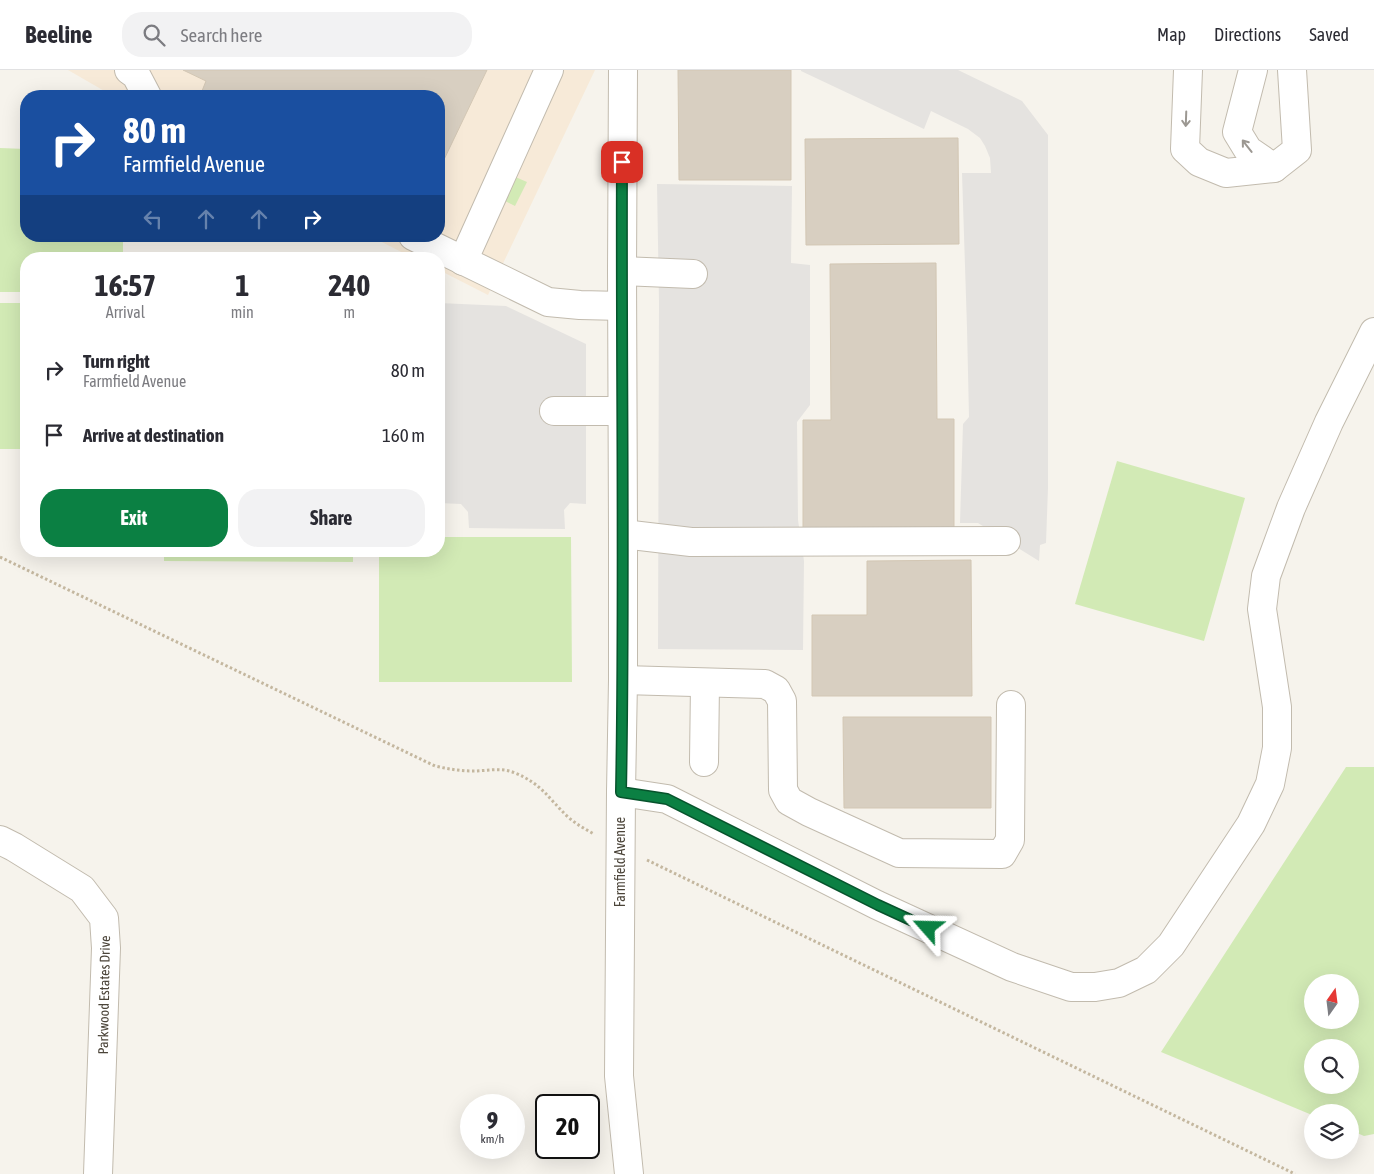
<!DOCTYPE html>
<style>
:root{--surface:#fff;--page:#f2f2f3;--text:#2b2b33;--muted:#7c7c81;--line:#e1e1e2;--accent:#0b8043}
body{margin:0;font-family:"Asap Condensed",sans-serif;background:var(--page);color:var(--text);height:100vh;display:flex;flex-direction:column;font-size:19px;white-space:nowrap}
*{box-sizing:border-box;margin:0}
p{font-size:16px;color:var(--muted)}
.icon{flex:none;width:28px;height:28px;fill:none;stroke:currentColor;stroke-width:2;stroke-linecap:round;stroke-linejoin:round}
.map{position:relative;flex:1;overflow:hidden}
.sheet{position:absolute;left:20px;top:182px;width:425px;height:305px;display:flex;flex-direction:column;background:var(--surface);border-radius:20px;box-shadow:0 5px 20px #0002}
.sheet>*{flex:none}
.banner{position:absolute;left:20px;top:20px;width:425px;height:152px;border-radius:20px;box-shadow:0 5px 20px #0002;background:#1a4fa0;color:#fff;overflow:hidden}
.needle{width:32px;rotate:14deg}
.controls{position:absolute;left:1304px;top:904px;display:grid;gap:10px}
.controls a{display:grid;place-items:center;width:55px;height:55px;border-radius:50%;background:var(--surface);box-shadow:0 5px 20px #0002;font-size:25px}
.speed{position:absolute;left:460px;top:1024px;display:flex;gap:10px;font-size:25px;font-weight:700;text-align:center}
.speed>*{display:grid;place-content:center;width:65px;height:65px;border-radius:50%;background:var(--surface);box-shadow:0 5px 20px #0002;line-height:1}
.speed small{font-size:12px;font-weight:400}
.speed .limit{border:2px solid #111;border-radius:8px;background:#fff;color:#111}
.pin{position:absolute;display:grid;place-items:center;width:42px;height:42px;color:#fff;margin:-21px;border-radius:10px;box-shadow:0 2px 8px #0006}
.me{position:absolute;width:55px;margin:-28px;rotate:295deg;stroke-linejoin:round;filter:drop-shadow(0 0 4px #0008)}
.turn{display:flex;align-items:center;gap:18px;height:105px;padding:0 20px;font-size:22px}
.turn .icon{width:65px;height:65px;stroke-width:2.5}
.turn b{display:block;font-size:35px;line-height:42px}
.lanes{display:flex;align-items:center;height:48px;padding:0 20px;background:#0003;justify-content:center;gap:25px;direction:ltr}
.lanes .off{opacity:.35}
.eta{display:flex;justify-content:space-evenly;align-items:center;height:85px;text-align:center}
.eta b{font-size:30px;font-weight:700;line-height:35px}
.primary-button{display:flex;gap:10px;margin-top:auto;padding:10px 20px}
.primary-button a{flex:1;height:58px;border-radius:20px;background:var(--accent);color:#fff;font-size:20px;font-weight:700;line-height:58px;text-align:center}
.primary-button a+a{background:var(--page);color:var(--text)}
ul{padding:0;list-style:none}
li{display:flex;align-items:center;gap:15px;height:65px;padding:0 20px}
li div{flex:1}
li b{display:block;font-size:19px}
li em{font-style:normal}
header{display:flex;align-items:center;gap:30px;box-sizing:border-box;height:70px;padding:0 25px;background:var(--surface);border-bottom:1px solid var(--line)}
header strong{font-size:24px}
nav{display:flex;gap:28px;margin-inline-start:auto;font-size:18px}
.search{width:350px;height:45px;background:var(--page);display:flex;align-items:center;gap:12px;box-sizing:border-box;padding:0 18px;border-radius:20px;color:var(--muted);font-size:19px}
.map>svg:first-child{display:block}
.commercial{fill:#f7ead8}
.green{fill:#d2eab5;fill-rule:evenodd}
.parking{fill:#e5e3e0}
.building{fill:#d8cfc1;stroke:#d3c7b4}
.lines{fill:none;stroke-linecap:round;stroke-linejoin:round}
.minor-casing{stroke:#c2bbae;stroke-width:30}
.path{stroke:#c4b79f;stroke-width:3;stroke-dasharray:2.5 2.5;stroke-linecap:butt}
.minor{stroke:#fff;stroke-width:28}
.oneway{stroke:#9c9892}
.route-casing{stroke:#07532c;stroke-width:12}
.route{stroke:#0b8043;stroke-width:9}
.labels{text-anchor:middle;dominant-baseline:central;stroke-width:4;stroke-linejoin:round;paint-order:stroke}
.street-label{font-size:14px;fill:#4b4439;stroke:#fff}
</style>
<header>
<strong>Beeline</strong>
<div class="search"><svg class="icon" aria-label="search" viewBox="0 0 24 24"><circle cx="10" cy="10" r="6"/><path d="M15 15l6 6"/></svg>Search here</div>
<nav><a>Map</a><a>Directions</a><a>Saved</a></nav>
</header>
<div class="map">
<svg width="1374" height="1104" viewBox="0 0 1374 1104">
<rect width="100%" height="100%" fill="#f6f3ec"/>
<polygon class="commercial" points="68,0 595,0 488,225 439,200 439,189 415,189 370,166 439,166 439,26 113,26"/>
<g class="green">
<polygon points="0,78 26,79 26,166 123,166 123,189 26,189 26,222 0,222"/>
<polygon points="502,101 527,112 515,136 491,124"/>
<rect x="0" y="233" width="26" height="146"/>
<polygon points="1117,391 1245,428 1204,571 1075,534"/>
<polygon points="439,467 571,467 572,612 379,612 379,481 439,481"/>
<polygon points="164,481 353,481 353,492 164,491"/>
<path d="M1346,697H1374V1064L1364,1066L1350,1060V1042H1312V1045L1161,982ZM1312,912H1350V950H1312ZM1312,978H1350V1015H1312Z"/>
</g>
<g class="parking">
<polygon points="801,0 958,0 1022,31 1048,65 1048,418 1046,473 1040,475 1039,491 978,453 960,453 963,354 969,347 967,258 962,103 991,103 990,88 985,76 980,68 968,59 931,41 924,59 801,1"/>
<polygon points="657,114 792,116 791,193 810,195 810,335 797,352 798,450 804,491 803,580 658,579 659,232"/>
<polygon points="439,233 506,236 586,274 586,434 570,433 564,440 565,459 469,458 468,442 461,434 439,433"/>
</g>
<g class="building">
<polygon points="183,0 487,0 439,100 439,26 200,26 206,11"/>
<polygon points="678,0 791,0 791,110 679,110"/>
<polygon points="958,68 959,174 806,175 805,69"/>
<polygon points="936,193 937,349 954,349 954,458 803,459 803,350 831,350 830,194"/>
<polygon points="971,490 972,626 812,626 812,545 867,545 867,491"/>
<polygon points="843,647 991,647 991,738 844,738"/>
</g>
<g class="lines">
<g class="minor-casing">
<g id="minor">
<polyline points="129,0 136,5 147,26"/>
<polyline points="623,0 622,201 623,464 623,610 621,722 619,1006 629,1104"/>
<polyline points="1188,0 1185,79 1199,92 1226,103 1274,98 1248,80 1237,62 1253,0"/>
<polyline points="1274,98 1297,80 1292,0"/>
<polyline points="413,166 548,232 580,235 622,236"/>
<polyline points="463,191 549,0"/>
<polyline points="622,201 693,204"/>
<polyline points="554,341 622,341"/>
<polyline points="623,464 691,472 1006,471"/>
<polyline points="623,610 765,614 776,620 782,631 783,720 789,731 809,742 899,783 1002,784 1010,770 1011,635"/>
<polyline points="704,692 705,613"/>
<polyline points="621,722 667,729 877,835 1012,897 1071,917 1095,917 1119,913 1146,900 1171,875 1251,754 1270,714 1277,678 1277,637 1262,539 1266,506 1291,438 1329,352 1374,262"/>
<polyline points="0,770 14,777 82,819 104,848 106,878 98,1104"/>
</g>
</g>
<g class="path">
<path d="M0,487L435,696C448,699 460,701 473,701C487,701 502,697 515,703C542,714 548,728 568,747C576,754 585,759 594,764"/>
<polyline points="647,790 1295,1104"/>
</g>
<use href="#minor" class="minor"/>
</g>
<defs><path id="oneway-shaft" d="M-6 0H5M1.5-3L5.5 0L1.5 3" fill="none" stroke-width="1.6" stroke-linecap="round" stroke-linejoin="round" transform="scale(1.25)"/></defs>
<g class="oneway">
<use href="#oneway-shaft" transform="translate(1186 49) rotate(92)"/>
<use href="#oneway-shaft" transform="translate(1247 76) rotate(-128)"/>
</g>
<g class="lines">
<g class="route-casing">
<path id="route" d="M622,92C621,302 625,512 621,722L667,729L878,835L928,858"/>
</g>
<use href="#route" class="route"/>
</g>
<g class="labels">
<g class="street-label">
<text transform="translate(620 792) rotate(-90)">Farmfield Avenue</text>
<text transform="translate(104 925) rotate(-89)">Parkwood Estates Drive</text>
</g>
</g>
</svg>
<div class="controls">
<a><svg class="needle" viewBox="-14 -14 28 28"><path d="M0-13l5 13h-10z" fill="#e53935"/><path d="M0 13l5-13h-10z" fill="#7c7c81"/></svg></a>
<a><svg class="icon" aria-label="search" viewBox="0 0 24 24"><circle cx="10" cy="10" r="6"/><path d="M15 15l6 6"/></svg></a>
<a><svg class="icon" aria-label="layers" viewBox="0 0 24 24"><path d="M12 4l9 5-9 5-9-5zM3 14l9 5 9-5"/></svg></a>
</div>
<div class="speed"><div>9<small>km/h</small></div><div class="limit">20</div></div>
<div class="pin" style="left:622px;top:92px;background:#d93025"><svg class="icon" aria-label="arrive" viewBox="0 0 24 24"><path d="M6 21V4h12l-3 4 3 4H6"/></svg></div>
<svg class="me" style="left:928px;top:858px" viewBox="-20 -20 40 40"><path d="M0-17L14 15 0 8-14 15z" fill="#0b8043" stroke="#fff" stroke-width="4"/></svg>
<div class="banner">
<div class="turn"><svg class="icon" aria-label="right" viewBox="0 0 24 24"><path d="M7 20v-9h11M14 6l5 5-5 5"/></svg><div><b>80 m</b>Farmfield Avenue</div></div>
<div class="lanes"><svg class="icon off" aria-label="left" viewBox="0 0 24 24"><path d="M17 20v-9H6M10 6l-5 5 5 5"/></svg><svg class="icon off" aria-label="ahead" viewBox="0 0 24 24"><path d="M12 20V5M6 11l6-6 6 6"/></svg><svg class="icon off" aria-label="ahead" viewBox="0 0 24 24"><path d="M12 20V5M6 11l6-6 6 6"/></svg><svg class="icon" aria-label="right" viewBox="0 0 24 24"><path d="M7 20v-9h11M14 6l5 5-5 5"/></svg></div>
</div>
<section class="sheet">
<div class="eta">
<div><b>16:57</b><p>Arrival</p></div>
<div><b>1</b><p>min</p></div>
<div><b>240</b><p>m</p></div>
</div>
<ul>
<li><svg class="icon" aria-label="right" viewBox="0 0 24 24"><path d="M7 20v-9h11M14 6l5 5-5 5"/></svg><div><b>Turn right</b><p>Farmfield Avenue</p></div><em>80 m</em></li>
<li><svg class="icon" aria-label="arrive" viewBox="0 0 24 24"><path d="M6 21V4h12l-3 4 3 4H6"/></svg><div><b>Arrive at destination</b></div><em>160 m</em></li>
</ul>
<div class="primary-button"><a>Exit</a><a>Share</a></div>
</section>
</div>
